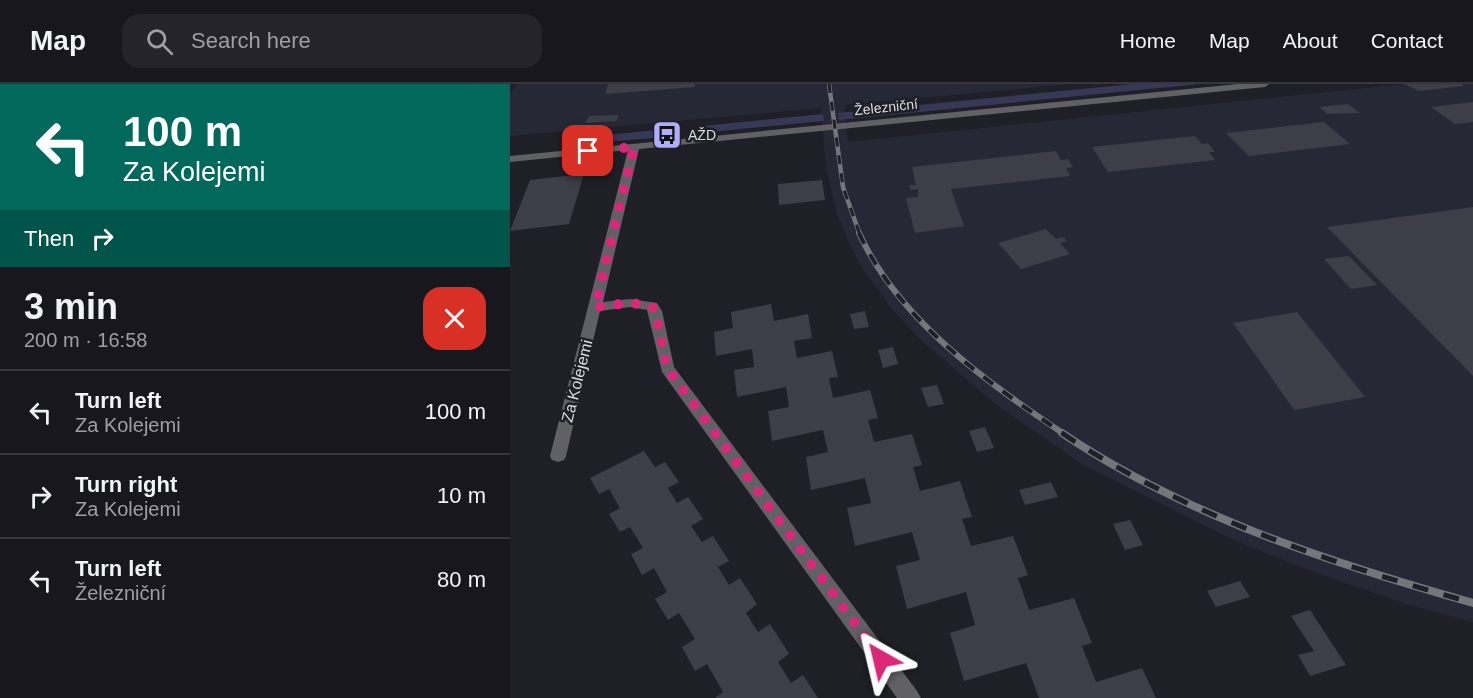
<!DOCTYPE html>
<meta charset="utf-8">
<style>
:root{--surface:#17171d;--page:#24242a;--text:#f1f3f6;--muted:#9e9fa4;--line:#36363b}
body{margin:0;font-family:Helvetica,sans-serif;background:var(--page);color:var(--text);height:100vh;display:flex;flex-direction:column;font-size:22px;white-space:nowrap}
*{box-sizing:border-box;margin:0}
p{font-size:20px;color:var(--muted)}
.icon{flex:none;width:33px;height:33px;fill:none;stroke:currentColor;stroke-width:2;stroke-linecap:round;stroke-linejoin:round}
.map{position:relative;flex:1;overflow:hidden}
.panel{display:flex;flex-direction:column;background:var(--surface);width:510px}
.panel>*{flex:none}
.guide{background:#00695c;color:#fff;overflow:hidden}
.pin{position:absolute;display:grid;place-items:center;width:51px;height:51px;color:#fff;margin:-26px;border-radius:12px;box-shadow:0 3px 9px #0006}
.me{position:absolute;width:66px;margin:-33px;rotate:323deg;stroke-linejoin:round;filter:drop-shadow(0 0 4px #0008)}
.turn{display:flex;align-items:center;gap:21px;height:126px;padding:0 24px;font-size:27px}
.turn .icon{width:78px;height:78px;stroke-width:2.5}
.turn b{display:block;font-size:42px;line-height:51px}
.then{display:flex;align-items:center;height:57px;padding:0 24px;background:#0003;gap:12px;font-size:22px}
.round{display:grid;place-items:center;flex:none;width:63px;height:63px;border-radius:18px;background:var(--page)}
.headline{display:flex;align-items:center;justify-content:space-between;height:102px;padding:0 24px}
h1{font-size:36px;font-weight:700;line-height:45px}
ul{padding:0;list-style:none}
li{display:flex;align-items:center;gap:18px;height:84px;padding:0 24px;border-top:2px solid var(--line)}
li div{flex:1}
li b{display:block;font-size:22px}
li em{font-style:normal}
header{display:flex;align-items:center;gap:36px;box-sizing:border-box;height:84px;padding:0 30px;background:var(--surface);border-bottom:2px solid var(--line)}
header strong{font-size:28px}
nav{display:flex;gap:33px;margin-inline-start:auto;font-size:21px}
.search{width:420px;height:54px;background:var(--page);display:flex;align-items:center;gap:15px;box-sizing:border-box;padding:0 21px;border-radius:18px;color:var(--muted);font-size:22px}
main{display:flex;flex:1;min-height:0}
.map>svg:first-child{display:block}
.built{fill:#272835}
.green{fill:#373756}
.building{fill:#3d3e47}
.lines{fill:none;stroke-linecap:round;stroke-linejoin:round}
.street{fill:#616165;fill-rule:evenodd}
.rail-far2-casing{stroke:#75757c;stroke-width:4.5}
.rail-far1-casing{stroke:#75757c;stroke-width:6}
.rail-casing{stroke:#75757c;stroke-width:8}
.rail-far2{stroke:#1f1f27;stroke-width:3;stroke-dasharray:9;stroke-linecap:butt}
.rail-far1{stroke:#1f1f27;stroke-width:4;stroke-dasharray:12;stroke-linecap:butt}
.rail{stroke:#1f1f27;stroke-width:5;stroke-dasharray:16;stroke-linecap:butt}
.route{stroke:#db2777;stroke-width:10;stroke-dasharray:0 18}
.labels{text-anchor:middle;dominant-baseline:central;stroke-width:5;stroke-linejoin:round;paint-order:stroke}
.far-street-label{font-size:14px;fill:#dbdbe1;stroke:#1f1f27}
.far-poi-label{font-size:14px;fill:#dbdbe1;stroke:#1f1f27;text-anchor:start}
.street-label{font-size:16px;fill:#dbdbe1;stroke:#1f1f27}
</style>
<header>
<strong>Map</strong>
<div class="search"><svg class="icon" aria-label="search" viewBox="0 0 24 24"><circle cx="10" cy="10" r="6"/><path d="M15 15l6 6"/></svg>Search here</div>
<nav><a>Home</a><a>Map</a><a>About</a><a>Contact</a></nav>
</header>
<main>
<section class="panel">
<div class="guide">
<div class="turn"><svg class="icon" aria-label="left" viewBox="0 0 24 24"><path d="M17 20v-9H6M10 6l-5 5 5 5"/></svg><div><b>100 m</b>Za Kolejemi</div></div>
<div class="then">Then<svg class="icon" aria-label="right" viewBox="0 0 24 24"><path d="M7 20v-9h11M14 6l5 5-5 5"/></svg></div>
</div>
<div class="headline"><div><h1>3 min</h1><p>200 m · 16:58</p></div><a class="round" style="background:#d93025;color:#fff"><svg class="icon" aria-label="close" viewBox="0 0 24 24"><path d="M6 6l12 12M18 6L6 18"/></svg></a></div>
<ul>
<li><svg class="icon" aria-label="left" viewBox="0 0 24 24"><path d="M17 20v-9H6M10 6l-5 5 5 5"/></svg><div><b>Turn left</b><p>Za Kolejemi</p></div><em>100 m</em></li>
<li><svg class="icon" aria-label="right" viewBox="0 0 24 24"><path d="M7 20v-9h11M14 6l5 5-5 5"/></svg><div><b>Turn right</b><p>Za Kolejemi</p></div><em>10 m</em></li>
<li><svg class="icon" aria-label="left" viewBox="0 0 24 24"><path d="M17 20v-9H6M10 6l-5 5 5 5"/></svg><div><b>Turn left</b><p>Železniční</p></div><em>80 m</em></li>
</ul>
</section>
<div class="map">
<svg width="963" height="614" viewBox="0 0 963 614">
<rect width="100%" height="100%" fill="#1f1f27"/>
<polygon class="built" points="8,0 561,0 334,21 338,58 894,0 963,0 963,538 896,520 793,484 724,456 573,381 484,319 413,258 382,225 354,187 339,159 327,130 316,84 311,24 0,52 0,8"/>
<g class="green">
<polygon points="622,0 690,0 329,36 328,29"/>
<polygon points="313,30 314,37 190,49 192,42"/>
<polygon points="156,45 154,53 97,58 76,53"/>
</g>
<g class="building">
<polygon points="98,0 185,0 185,3 95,10"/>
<polygon points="894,0 951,0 954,2 909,7"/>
<polygon points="963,18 963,38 945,40 921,23"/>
<polygon points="838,20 850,29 817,30 809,23"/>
<polygon points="109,31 106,37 75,39 79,32"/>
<polygon points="814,38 840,60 739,72 716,49"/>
<polygon points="685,52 692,60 698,59 705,68 699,68 705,76 598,88 582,63"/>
<polygon points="546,67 551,76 558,75 563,83 556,84 560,92 441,105 454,142 405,149 396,114 408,113 408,105 401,106 399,101 406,101 402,83"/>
<polygon points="74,90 59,140 0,147 20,96"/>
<polygon points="312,96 315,116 269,121 268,100"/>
<polygon points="963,123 963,292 817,143"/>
<polygon points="536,145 546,155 553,153 557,157 550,159 560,170 511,185 488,159"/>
<polygon points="839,172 867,201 841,205 814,175"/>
<polygon points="261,220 264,237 298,230 302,254 284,257 287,274 322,267 328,293 319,294 323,314 360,306 368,334 358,336 364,358 402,350 412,381 403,383 410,407 450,397 462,433 452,435 461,462 503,452 518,491 508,494 519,526 564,514 582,559 572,562 586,598 632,584 646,614 529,614 516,579 454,597 440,549 465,541 456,508 397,525 386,482 410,476 402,448 345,462 337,424 361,419 355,394 301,406 296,373 318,368 313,346 262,357 258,327 279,323 276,303 227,313 224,286 244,283 242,265 206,272 204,248 223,244 221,228"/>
<polygon points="355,227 359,243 344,245 340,230"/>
<polygon points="787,228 855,313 784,326 723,239"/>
<polygon points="383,263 388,280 373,284 368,266"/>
<polygon points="427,301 434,320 418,323 411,304"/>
<polygon points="475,343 484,364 467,368 459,347"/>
<polygon points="134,367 145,383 155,378 169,398 158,404 167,419 178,413 193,435 181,442 192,458 203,452 219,477 208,483 219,501 230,494 247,520 236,529 248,548 260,540 278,568 279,570 268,578 281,599 293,591 308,614 205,614 213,608 197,580 185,587 172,563 185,555 169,529 158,536 145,515 157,508 144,484 132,491 121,470 133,464 120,443 110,448 99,430 110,424 99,405 89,410 80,394"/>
<polygon points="541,398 548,413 515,421 509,406"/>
<polygon points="620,436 633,461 615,466 603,440"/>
<polygon points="730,497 740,513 706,523 697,507"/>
<polygon points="800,526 836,581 800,592 788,571 804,567 781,532"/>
</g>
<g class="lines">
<polygon class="street" points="728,0 759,0 755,3 129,65 93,218 120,215 147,219 152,227 164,283 407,607 411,614 387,614 152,288 137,226 120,223 90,227 56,372 54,376 48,378 42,376 40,372 118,66 0,78 0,72"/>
<g class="rail-far2-casing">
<polyline id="rail-far2" points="319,0 333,103 350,151"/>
</g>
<g class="rail-far1-casing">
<path id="rail-far1" d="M349,149C389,237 477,298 554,350"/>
</g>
<g class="rail-casing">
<path id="rail" d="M552,349C675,432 821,479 963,519"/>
</g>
<use href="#rail-far2" class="rail-far2"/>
<use href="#rail-far1" class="rail-far1"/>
<use href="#rail" class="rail"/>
</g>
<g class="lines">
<polyline class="route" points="78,67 124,63 85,223 120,219 142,222 145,227 157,284 371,575"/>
</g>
<defs>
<g id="bus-square" transform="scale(1.5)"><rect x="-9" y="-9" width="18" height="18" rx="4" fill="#afaefa" stroke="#1f1f27"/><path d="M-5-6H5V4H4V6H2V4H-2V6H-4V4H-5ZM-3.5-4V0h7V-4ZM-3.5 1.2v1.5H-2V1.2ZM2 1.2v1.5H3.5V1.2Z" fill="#111"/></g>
</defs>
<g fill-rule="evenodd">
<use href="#bus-square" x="157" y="51"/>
</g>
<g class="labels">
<g class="far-street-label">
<text transform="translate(376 23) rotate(-6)">Železniční</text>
</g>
<g class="far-poi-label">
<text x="178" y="51">AŽD</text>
</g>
<g class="street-label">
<text transform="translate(67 297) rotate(-76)">Za Kolejemi</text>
</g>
</g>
</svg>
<div class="pin" style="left:78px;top:67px;background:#d93025"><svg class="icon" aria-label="arrive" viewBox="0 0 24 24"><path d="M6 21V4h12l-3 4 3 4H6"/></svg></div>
<svg class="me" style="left:371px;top:575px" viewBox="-20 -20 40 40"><path d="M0-17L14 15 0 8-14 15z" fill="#db2777" stroke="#fff" stroke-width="4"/></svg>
</div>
</main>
